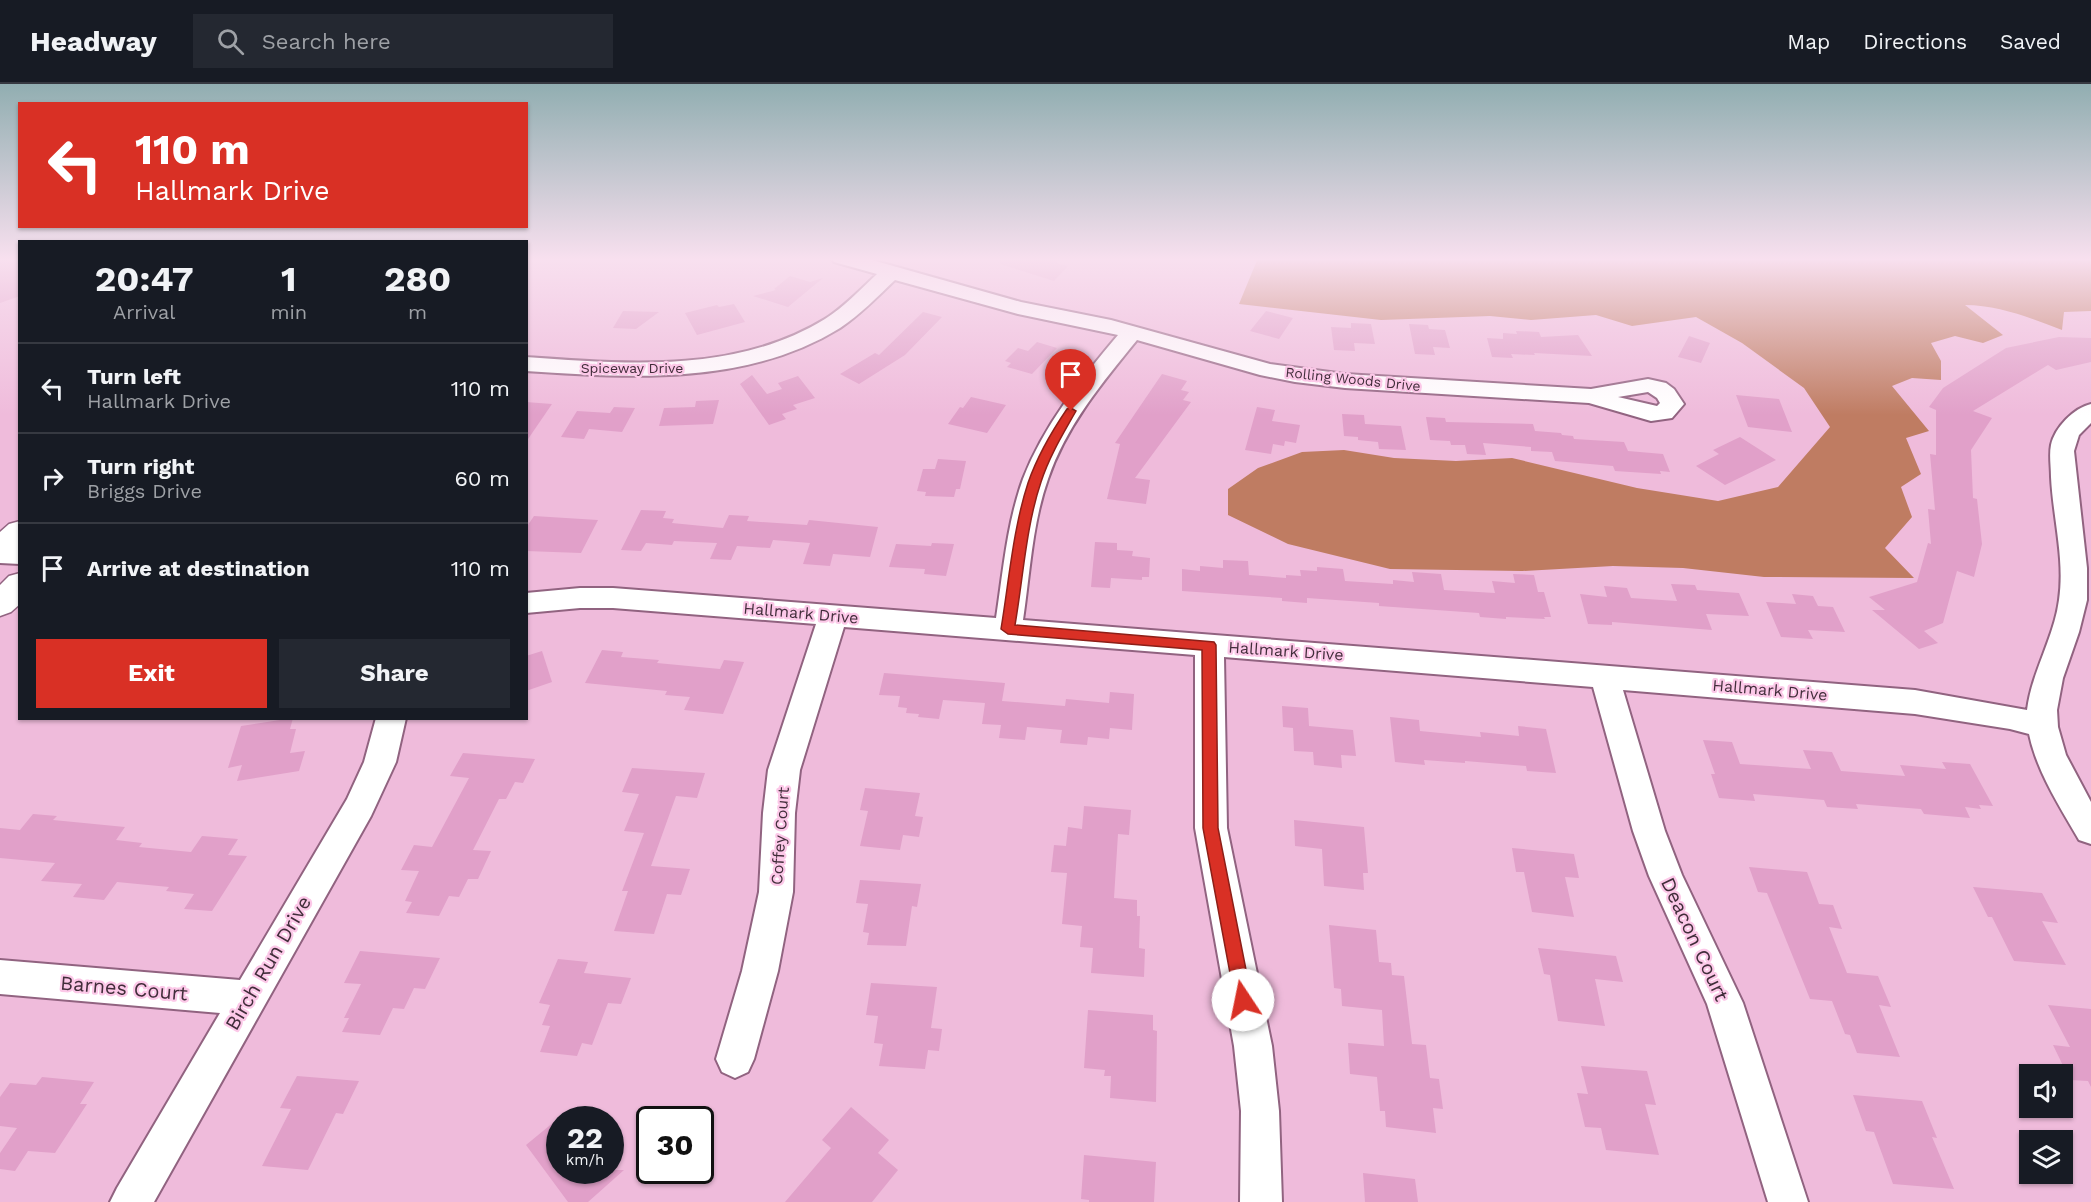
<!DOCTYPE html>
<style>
:root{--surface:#171b24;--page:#242831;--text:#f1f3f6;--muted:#9ea1a6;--line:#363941;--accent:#d93025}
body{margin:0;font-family:"Work Sans",sans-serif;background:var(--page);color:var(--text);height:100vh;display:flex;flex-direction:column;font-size:22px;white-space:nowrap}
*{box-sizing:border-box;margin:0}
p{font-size:20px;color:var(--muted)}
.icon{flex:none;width:33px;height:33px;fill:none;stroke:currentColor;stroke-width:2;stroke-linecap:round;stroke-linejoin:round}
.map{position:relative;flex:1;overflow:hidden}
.details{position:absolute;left:18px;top:156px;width:510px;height:480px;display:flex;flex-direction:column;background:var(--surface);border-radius:0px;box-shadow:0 2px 4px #0004}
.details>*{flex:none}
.banner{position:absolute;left:18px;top:18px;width:510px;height:126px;border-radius:0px;box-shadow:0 2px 4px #0004;background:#d93025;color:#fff;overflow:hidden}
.controls{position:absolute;left:2019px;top:980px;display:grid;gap:12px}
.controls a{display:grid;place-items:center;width:54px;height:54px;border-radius:0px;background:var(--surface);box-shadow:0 2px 4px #0004;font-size:30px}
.speed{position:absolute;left:546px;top:1022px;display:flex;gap:12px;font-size:30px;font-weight:700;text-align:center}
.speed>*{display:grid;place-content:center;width:78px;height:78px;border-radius:50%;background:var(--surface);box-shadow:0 2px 4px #0004;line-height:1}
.speed small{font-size:15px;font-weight:400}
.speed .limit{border:3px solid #111;border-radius:9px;background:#fff;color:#111}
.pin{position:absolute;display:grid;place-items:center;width:51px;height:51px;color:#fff;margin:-62px -26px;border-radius:50% 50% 50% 0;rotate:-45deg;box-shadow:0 0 6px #0007}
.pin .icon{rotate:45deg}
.me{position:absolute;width:66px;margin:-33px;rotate:349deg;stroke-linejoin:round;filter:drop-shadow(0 0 4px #0008)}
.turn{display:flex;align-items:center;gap:21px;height:126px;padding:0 18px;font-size:27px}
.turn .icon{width:78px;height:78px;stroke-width:2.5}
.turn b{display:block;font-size:42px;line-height:51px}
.eta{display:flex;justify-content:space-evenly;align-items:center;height:102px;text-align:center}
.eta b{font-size:36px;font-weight:700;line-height:42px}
.primary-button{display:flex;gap:12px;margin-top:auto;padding:12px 18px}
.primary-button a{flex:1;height:69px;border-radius:0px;background:var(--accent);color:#fff;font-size:24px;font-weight:700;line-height:69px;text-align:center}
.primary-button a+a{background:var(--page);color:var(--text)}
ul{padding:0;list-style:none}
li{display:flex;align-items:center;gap:18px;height:90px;padding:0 18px;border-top:2px solid var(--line)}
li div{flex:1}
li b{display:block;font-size:22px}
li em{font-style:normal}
header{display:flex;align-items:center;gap:36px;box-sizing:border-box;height:84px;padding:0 30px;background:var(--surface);border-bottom:2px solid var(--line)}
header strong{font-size:28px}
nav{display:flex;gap:33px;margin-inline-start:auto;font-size:21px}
.search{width:420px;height:54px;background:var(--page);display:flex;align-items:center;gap:15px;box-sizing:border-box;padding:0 21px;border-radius:0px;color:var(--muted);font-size:22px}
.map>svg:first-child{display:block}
.forest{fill:#bf7c62}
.building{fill:#e1a0c9}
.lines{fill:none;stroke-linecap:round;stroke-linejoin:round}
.minor-casing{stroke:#916380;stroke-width:4}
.major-casing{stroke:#916380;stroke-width:3}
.minor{fill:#fff;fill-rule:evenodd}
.major{fill:#fff;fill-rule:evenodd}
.route{fill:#d93025;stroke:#8d1f18;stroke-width:1.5}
.labels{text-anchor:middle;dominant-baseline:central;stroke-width:4.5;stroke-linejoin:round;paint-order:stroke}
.far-street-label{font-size:14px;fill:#412d3a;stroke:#fcc8e8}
.street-label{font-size:16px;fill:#412d3a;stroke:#fcc8e8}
.near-street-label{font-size:20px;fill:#412d3a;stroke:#fcc8e8}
</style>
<header>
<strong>Headway</strong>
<div class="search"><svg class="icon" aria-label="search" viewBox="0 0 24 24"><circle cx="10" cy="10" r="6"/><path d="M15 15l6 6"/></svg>Search here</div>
<nav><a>Map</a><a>Directions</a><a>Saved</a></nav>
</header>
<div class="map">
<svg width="2091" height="1118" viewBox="0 0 2091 1118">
<rect width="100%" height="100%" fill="#efbbdb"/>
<path class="forest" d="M1258,174H2091V227L2064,228L2062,246C2030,234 1999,221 1965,221L2003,251L1983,259L1955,252L1931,259L1941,277V296L1912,294L1892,302L1929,347L1906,354L1921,390L1901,403L1912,433L1885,464L1914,494L1764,493L1683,484L1613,482L1522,487L1390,485L1288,460L1228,431V405L1258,384L1302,368L1344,366L1394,374L1456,377L1512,374L1637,404L1718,417L1778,403L1830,343L1804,304L1742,259L1696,233L1632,242L1596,231L1531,236L1490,232L1381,236L1239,220Z"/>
<g class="building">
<polygon points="0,174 20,174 20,212 0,219"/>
<polygon points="1000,174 1061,174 1056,179 1068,182 1054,197 1000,180"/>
<polygon points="790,192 810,198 823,194 788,223 753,212 776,206 774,205"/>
<polygon points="734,220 745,238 697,251 685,229 717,221 719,223"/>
<polygon points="623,227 659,228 636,245 613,244"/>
<polygon points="1266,227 1293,234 1279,255 1250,247"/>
<polygon points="923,228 942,233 905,271 859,300 840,290 875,269 879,271"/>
<polygon points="1351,239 1371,240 1375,260 1354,259 1355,267 1334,266 1331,243 1351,244"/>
<polygon points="1409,240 1428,241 1429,245 1445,246 1450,264 1433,263 1435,271 1415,270"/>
<polygon points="1516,247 1539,248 1541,253 1578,251 1592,272 1534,269 1535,271 1511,270 1513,274 1492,273 1487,254 1503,255 1503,249 1517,250"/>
<polygon points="1689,252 1710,259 1701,279 1678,273"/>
<polygon points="2059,253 2091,254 2091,278 2056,286 2048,281 1973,327 1992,334 1971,366 1973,414 1977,415 1982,460 1974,493 1957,487 1943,539 1924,547 1938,559 1919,565 1872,526 1885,526 1869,513 1917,498 1928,459 1931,460 1928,425 1935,426 1930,370 1936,371 1936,326 1929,323 1943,304 2006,264"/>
<polygon points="1037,258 1057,264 1032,290 1007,283 1011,279 1005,277 1018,264 1028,267"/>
<polygon points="1162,290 1187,297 1181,306 1189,308 1183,316 1191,318 1135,394 1150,396 1146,420 1107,415 1120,360 1115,359"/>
<polygon points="752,291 767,310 782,305 778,299 798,292 815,314 793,321 797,325 782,330 786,335 769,341 740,300"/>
<polygon points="1736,311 1779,315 1792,348 1748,343"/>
<polygon points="971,313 1006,321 987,349 948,340 960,323 963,324"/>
<polygon points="719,316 713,340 659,342 664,324 695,323 696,317"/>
<polygon points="526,318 552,320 526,358"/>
<polygon points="614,323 635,324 622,348 589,345 584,355 561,353 577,327 610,329"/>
<polygon points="1257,323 1275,326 1272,337 1300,341 1296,359 1285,357 1284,362 1273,360 1271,370 1245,366"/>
<polygon points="1342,330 1364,331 1365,340 1401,342 1406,366 1379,365 1378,358 1358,356 1358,353 1344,352"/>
<polygon points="1426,333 1445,334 1446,338 1533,340 1535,347 1561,349 1562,351 1573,352 1574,355 1624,358 1628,367 1663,370 1670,388 1660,387 1661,390 1615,387 1613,382 1555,377 1552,368 1531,367 1531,363 1483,359 1486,371 1467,370 1465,361 1451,361 1450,357 1430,356"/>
<polygon points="1740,353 1776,376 1725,401 1696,382 1719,370 1713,366"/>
<polygon points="938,375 966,377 960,405 956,405 954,413 925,412 926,408 917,407 923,385 935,385"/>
<polygon points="641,426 666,427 663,434 674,435 672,439 723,444 729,431 749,432 747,437 807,441 809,436 878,443 870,473 833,470 830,482 803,480 810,459 773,456 770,464 737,462 731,476 710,475 717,459 674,457 672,461 646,459 641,467 621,466"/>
<polygon points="534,432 598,436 581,469 526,467 526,444"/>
<polygon points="1095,458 1117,459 1117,466 1133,467 1132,472 1150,474 1149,493 1142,493 1142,496 1111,494 1110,504 1091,503"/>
<polygon points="932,459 954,460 946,492 924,490 925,485 889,483 896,460 931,462"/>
<polygon points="1223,476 1248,477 1249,491 1286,494 1286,491 1301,492 1300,486 1317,487 1317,483 1343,485 1345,497 1393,500 1393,496 1414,498 1412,488 1441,490 1444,506 1495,509 1492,497 1515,499 1513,490 1534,491 1538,508 1544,508 1551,533 1544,533 1545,535 1506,533 1506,535 1480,533 1479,529 1379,522 1379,519 1307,514 1307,519 1282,517 1282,514 1182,507 1182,485 1200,487 1200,482 1223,484"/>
<polygon points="1671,500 1695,501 1697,506 1739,509 1749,532 1706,530 1712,546 1612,538 1612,541 1588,540 1580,510 1607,513 1604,502 1627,504 1631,514 1677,517"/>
<polygon points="1792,510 1813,512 1818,522 1833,523 1845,548 1808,546 1813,555 1781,553 1766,518 1796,520"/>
<polygon points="602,566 623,568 621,573 659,576 657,579 720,585 724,576 744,578 723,630 684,626 690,613 665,611 667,607 585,599"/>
<polygon points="542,567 552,598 526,607 526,572"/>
<polygon points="884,589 1005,599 1002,617 1065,622 1066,615 1109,619 1110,608 1134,610 1132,646 1110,644 1109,655 1088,653 1087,661 1060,659 1062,646 1027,643 1025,656 999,654 1001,641 982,640 985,619 943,616 939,635 918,633 919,630 906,629 907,624 898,623 900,612 879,611"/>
<polygon points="1282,622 1308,624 1309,642 1353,646 1356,672 1341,671 1342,684 1314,681 1313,668 1294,667 1293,644 1283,643"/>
<polygon points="1390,633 1419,636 1420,647 1481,653 1480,648 1519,652 1518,642 1546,645 1556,689 1527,687 1526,682 1465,677 1465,679 1424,676 1425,681 1395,678"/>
<polygon points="293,634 290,645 296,645 290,669 305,667 299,687 237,697 242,681 228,684 241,642"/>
<polygon points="1703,656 1732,658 1740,680 1811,685 1803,666 1832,668 1841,687 1905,692 1900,681 1946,685 1942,678 1970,680 1993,722 1979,721 1981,725 1965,723 1970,734 1924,730 1921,725 1856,720 1858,725 1827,723 1824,716 1753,710 1755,717 1719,714 1711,690 1715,690"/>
<polygon points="463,669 535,675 523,699 515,698 506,715 499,715 473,766 491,767 478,795 468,795 459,813 449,812 439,832 406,829 412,818 405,817 419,787 401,786 414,761 432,763 469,694 450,692"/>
<polygon points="632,684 705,689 697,714 676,712 651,782 690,785 681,811 667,810 654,850 614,847 628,807 622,807 644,749 624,747 639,710 622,708"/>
<polygon points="865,704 920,709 915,732 923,733 919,753 903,751 900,766 860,762 868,727 860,726"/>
<polygon points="1084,722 1131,726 1129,751 1118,750 1114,814 1137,816 1137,832 1140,832 1139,864 1145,865 1144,893 1091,889 1093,864 1080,863 1082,842 1062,840 1067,789 1051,788 1054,761 1066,762 1068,743 1082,745"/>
<polygon points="33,730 57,732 53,736 125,743 116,756 142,759 139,763 191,768 202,752 238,755 228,771 247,772 212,827 184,825 194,810 166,807 169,803 117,798 104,816 73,813 82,800 41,797 55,779 0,774 0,744 20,746"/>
<polygon points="1294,736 1364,743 1368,789 1363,789 1364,806 1324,802 1322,765 1295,762"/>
<polygon points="1512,764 1574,770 1579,794 1565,793 1574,833 1532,828 1524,788 1516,788"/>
<polygon points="1749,783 1807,788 1819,820 1833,821 1842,845 1829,843 1847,889 1878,892 1891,923 1879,921 1900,973 1857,969 1850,951 1845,950 1832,917 1810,915 1767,809 1758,808"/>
<polygon points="860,796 921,800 917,823 912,822 906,862 867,861 869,849 863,848 868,820 856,819"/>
<polygon points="1973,803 2042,809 2058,839 2042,837 2066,881 2014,877 1992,833 1988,833"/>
<polygon points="1329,841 1376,846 1379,878 1391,879 1392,891 1404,892 1412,960 1426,961 1430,994 1439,995 1443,1025 1433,1024 1436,1049 1386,1043 1385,1027 1380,1027 1377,993 1350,990 1348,959 1384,962 1382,926 1342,922 1341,905 1334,904"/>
<polygon points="1538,864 1616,872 1623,898 1595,895 1605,942 1558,937 1550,891 1544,890"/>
<polygon points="360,867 440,874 425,905 414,904 404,925 393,924 380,951 342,948 349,934 344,934 361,900 344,899"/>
<polygon points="558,875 588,878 584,889 631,894 621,920 608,919 592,961 582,959 577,972 540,968 550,942 542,941 550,921 539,919"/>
<polygon points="871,899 937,903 931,944 942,945 939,967 928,966 925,985 879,982 883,960 874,959 878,932 866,931"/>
<polygon points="2048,921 2091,925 2091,1003 2088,997 2070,996 2053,961 2070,963"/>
<polygon points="1088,926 1153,931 1153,946 1157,947 1156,1018 1110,1014 1111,992 1104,992 1105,986 1084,984"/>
<polygon points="1581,982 1647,987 1656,1021 1645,1020 1659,1071 1606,1066 1601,1044 1585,1043 1577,1009 1588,1010"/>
<polygon points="297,992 359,997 343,1030 336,1029 308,1086 262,1082 291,1025 280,1024"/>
<polygon points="42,993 94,998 80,1020 87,1020 55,1069 28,1067 15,1087 0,1085 0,1069 17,1044 0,1042 0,1013 10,999 36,1001"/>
<polygon points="1853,1011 1922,1017 1937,1054 1932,1053 1954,1105 1893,1100 1874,1048 1866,1047"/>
<polygon points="851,1023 889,1056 878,1069 898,1086 872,1118 785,1118 831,1064 822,1056"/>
<polygon points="560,1033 560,1086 624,1086 588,1118 568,1118 526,1061"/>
<polygon points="1084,1071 1156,1078 1154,1118 1089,1118 1089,1116 1081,1115"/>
<polygon points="1363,1089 1415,1095 1418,1118 1365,1118"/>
</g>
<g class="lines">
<g class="minor-casing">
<g id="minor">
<path d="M831,174H865L1021,218L1111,236L1270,280L1345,290L1591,305L1648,295L1666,299L1674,305L1684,320L1672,334L1651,337L1589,319L1345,304L1295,298L1260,291L1137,256C1102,299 1066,342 1048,395C1032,440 1030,490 1023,536L1915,606L2027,626C2032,587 2054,554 2059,516C2065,475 2053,434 2051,393C2051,382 2049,371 2051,361C2055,343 2074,324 2091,320V339L2079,351L2074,367L2087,484V516L2079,548L2063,594L2057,626L2058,643L2066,671L2091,718V760L2079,756C2060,723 2037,688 2029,650L2010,645L1915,630L1623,606L1665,747L1682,791L1743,919L1808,1118H1768L1707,920L1649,792L1633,747L1593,603L1224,573L1227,744L1272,962L1279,1027L1282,1118H1240L1241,1027L1234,962L1195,744V571L844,543L800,686L795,729L793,808L778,887L754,975L748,988L735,994L722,988L716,975L742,887L759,808L763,729L768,686L816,540L613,524H580L526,529V509L580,504H613L996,534C1003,488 1007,439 1023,395C1044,341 1081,295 1118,251L1018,230L895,196C878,212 860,231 840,244C746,302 632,294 526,287V273C627,280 735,290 825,235C844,223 860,206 877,190L834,178ZM1648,308L1657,314L1660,319L1657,322L1618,313Z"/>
<polygon points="0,461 20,462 20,480 0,479"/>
<polygon points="376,634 406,634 396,678 371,732 154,1118 110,1118 117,1104 220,929 0,910 0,876 240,896 347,715 364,678"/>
</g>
</g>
<g class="major-casing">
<g id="major">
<polygon points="20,437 20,465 11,473 0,477 0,448 9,440"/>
<polygon points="20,489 20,520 11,528 0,532 0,501 9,492"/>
</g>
</g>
<use href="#minor" class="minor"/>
<use href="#major" class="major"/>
</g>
<linearGradient id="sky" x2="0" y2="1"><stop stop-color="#91aeb1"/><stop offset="0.53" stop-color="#f8e0ef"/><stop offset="1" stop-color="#f8e0ef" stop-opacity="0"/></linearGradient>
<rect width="2091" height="331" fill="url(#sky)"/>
<path class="route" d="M1071,324L1076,327C1063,350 1049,373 1041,398C1026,442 1023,495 1015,541L1214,558L1216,561L1218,744L1252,916L1250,921L1243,924L1237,921L1235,916L1203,744L1202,566L1008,550L1001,545C1009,497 1013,445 1028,399C1037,373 1052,347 1067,325Z"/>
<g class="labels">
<g class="far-street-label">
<text x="632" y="284">Spiceway Drive</text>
<text transform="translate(1353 295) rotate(6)">Rolling Woods Drive</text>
</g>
<g class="street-label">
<text transform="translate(801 529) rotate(5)">Hallmark Drive</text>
<text transform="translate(1286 567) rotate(4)">Hallmark Drive</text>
<text transform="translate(1770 606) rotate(5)">Hallmark Drive</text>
<text transform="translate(780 752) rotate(-86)">Coffey Court</text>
</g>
<g class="near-street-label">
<text transform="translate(1695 855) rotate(65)">Deacon Court</text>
<text transform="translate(268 879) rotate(-60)">Birch Run Drive</text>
<text transform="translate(124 904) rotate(5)">Barnes Court</text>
</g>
</g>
</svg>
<div class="controls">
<a><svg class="icon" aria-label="sound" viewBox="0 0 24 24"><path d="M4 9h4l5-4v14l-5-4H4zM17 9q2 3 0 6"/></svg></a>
<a><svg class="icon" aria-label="layers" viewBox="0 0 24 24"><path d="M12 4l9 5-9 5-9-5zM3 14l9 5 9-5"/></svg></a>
</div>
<div class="speed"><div>22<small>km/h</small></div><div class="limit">30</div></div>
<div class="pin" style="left:1071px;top:327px;background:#d93025"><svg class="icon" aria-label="arrive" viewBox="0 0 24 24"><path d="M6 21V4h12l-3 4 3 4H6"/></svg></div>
<svg class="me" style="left:1243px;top:916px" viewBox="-20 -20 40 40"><circle r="19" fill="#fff"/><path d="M0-13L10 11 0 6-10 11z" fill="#d93025"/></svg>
<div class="banner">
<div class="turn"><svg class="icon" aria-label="left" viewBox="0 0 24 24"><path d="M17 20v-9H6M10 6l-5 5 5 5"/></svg><div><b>110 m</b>Hallmark Drive</div></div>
</div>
<section class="details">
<div class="eta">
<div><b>20:47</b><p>Arrival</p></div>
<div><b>1</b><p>min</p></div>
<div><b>280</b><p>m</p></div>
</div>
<ul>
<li><svg class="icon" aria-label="left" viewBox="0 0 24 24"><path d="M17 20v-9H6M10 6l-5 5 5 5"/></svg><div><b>Turn left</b><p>Hallmark Drive</p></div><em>110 m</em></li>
<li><svg class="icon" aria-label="right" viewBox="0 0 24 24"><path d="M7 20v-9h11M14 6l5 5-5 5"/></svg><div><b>Turn right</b><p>Briggs Drive</p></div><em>60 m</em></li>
<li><svg class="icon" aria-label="arrive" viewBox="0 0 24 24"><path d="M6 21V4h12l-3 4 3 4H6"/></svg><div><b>Arrive at destination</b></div><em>110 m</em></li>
</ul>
<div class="primary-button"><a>Exit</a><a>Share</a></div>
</section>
</div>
